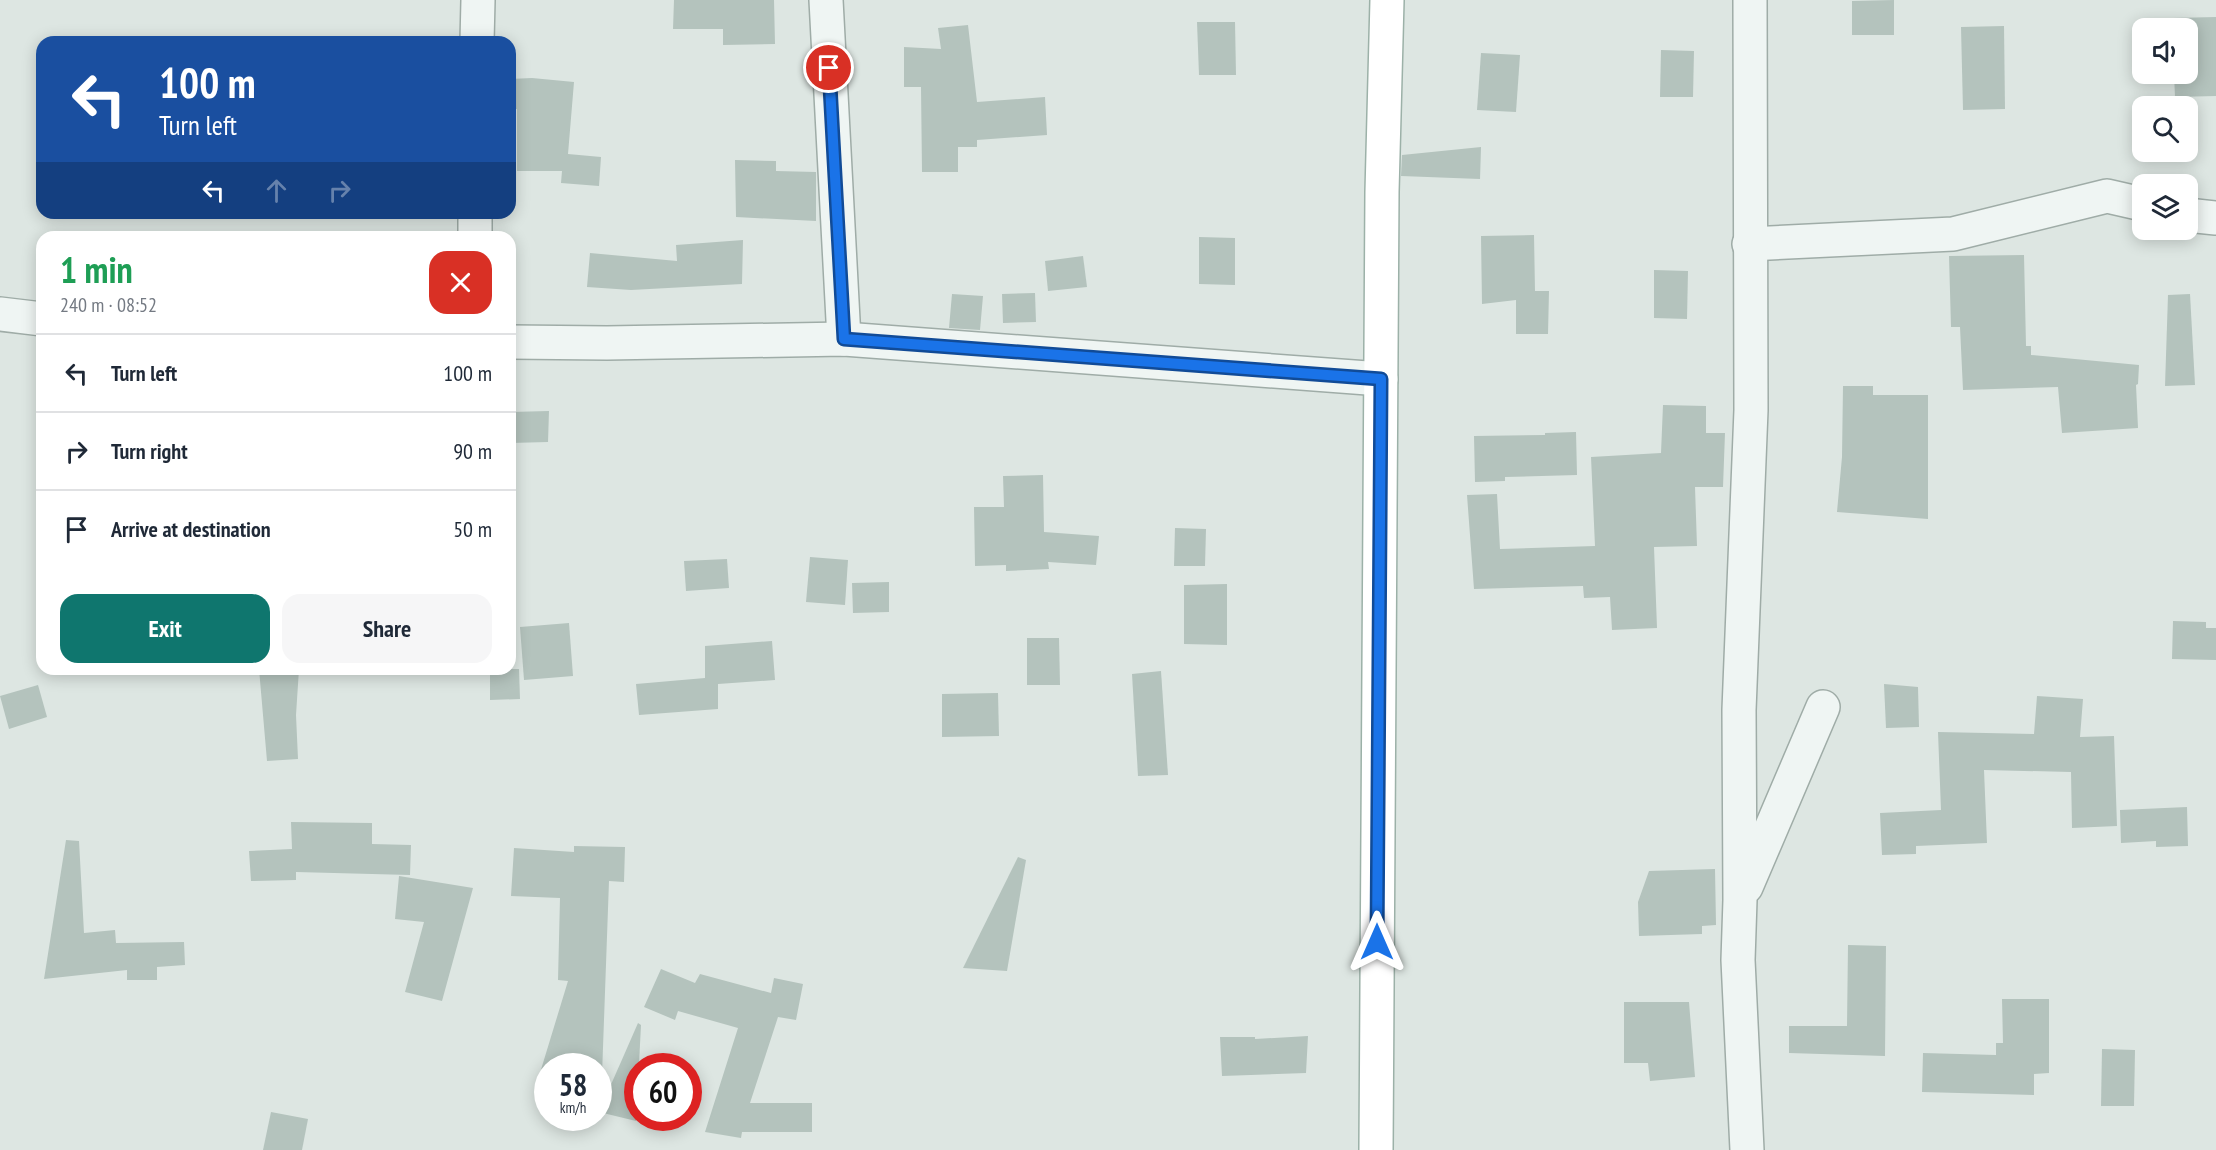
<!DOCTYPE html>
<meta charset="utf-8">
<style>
:root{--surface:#fff;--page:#f6f6f7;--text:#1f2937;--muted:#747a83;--line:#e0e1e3;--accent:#0f766e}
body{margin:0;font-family:"PT Sans Narrow",sans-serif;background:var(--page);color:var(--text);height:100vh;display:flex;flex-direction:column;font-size:22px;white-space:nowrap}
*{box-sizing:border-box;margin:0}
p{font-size:20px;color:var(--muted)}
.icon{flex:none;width:33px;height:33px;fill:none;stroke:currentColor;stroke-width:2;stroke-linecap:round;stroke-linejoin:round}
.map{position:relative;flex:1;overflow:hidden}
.side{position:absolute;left:36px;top:231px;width:480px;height:444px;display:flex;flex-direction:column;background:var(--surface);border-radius:18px;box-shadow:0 3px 15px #0003}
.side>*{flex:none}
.guide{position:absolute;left:36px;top:36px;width:480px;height:183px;border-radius:18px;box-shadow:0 3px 15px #0003;background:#1a4fa0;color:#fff;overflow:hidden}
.fabs{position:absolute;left:2132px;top:18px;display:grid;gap:12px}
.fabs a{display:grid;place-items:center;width:66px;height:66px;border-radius:12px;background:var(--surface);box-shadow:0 3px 15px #0003;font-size:30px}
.speed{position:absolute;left:534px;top:1053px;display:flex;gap:12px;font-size:30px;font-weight:700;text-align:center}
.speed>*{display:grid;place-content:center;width:78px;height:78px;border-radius:50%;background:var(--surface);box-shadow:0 3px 15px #0003;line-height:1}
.speed small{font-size:15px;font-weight:400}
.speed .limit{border:9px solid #d22;background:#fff;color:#111}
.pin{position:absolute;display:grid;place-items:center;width:51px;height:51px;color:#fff;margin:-26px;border:3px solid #fff;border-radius:50%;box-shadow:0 2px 6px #0007}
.me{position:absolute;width:66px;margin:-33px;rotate:0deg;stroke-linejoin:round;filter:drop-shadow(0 0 4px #0008)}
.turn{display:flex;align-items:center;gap:21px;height:126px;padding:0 24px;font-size:27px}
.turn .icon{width:78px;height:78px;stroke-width:2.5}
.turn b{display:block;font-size:42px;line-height:51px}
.lanes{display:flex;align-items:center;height:57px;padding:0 24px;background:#0003;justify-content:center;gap:30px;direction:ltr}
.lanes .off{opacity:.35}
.round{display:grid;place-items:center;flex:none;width:63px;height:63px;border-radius:18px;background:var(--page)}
.overview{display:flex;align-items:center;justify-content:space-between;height:102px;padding:0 24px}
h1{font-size:36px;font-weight:700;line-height:45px;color:#1e9e55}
.primary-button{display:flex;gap:12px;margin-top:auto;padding:12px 24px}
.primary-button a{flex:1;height:69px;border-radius:18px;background:var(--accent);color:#fff;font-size:24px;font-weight:700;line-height:69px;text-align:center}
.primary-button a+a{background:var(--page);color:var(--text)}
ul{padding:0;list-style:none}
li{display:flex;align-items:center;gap:18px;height:78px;padding:0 24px;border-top:2px solid var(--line)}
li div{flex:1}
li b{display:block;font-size:22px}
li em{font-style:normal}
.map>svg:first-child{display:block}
.building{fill:#b4c3bd}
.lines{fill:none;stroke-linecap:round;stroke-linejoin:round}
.minor-casing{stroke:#9faca7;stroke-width:36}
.major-casing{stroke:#9cb1a8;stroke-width:36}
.minor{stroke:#eff5f3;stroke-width:33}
.major{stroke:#fff;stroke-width:33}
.route-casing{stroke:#114b97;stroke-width:15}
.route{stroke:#1a73e8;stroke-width:10}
</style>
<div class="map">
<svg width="2216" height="1150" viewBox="0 0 2216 1150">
<rect width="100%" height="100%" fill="#dde6e2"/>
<g class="building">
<polygon points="674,0 774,0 775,44 723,45 723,29 673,29"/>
<polygon points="1894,0 1894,35 1852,35 1852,1"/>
<polygon points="2216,17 2216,96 2175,97 2174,74 2187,74 2187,28 2174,28 2173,18"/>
<polygon points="1197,22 1235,22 1236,75 1199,75"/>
<polygon points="968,25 977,102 1045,97 1047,135 977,140 977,147 958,147 958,172 922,172 921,87 904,87 904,47 941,49 938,28"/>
<polygon points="2004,26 2005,109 1963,110 1961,27"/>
<polygon points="1661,50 1694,51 1693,97 1660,97"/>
<polygon points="1481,53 1520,55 1516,112 1477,110"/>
<polygon points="532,78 574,82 568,154 601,157 599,186 561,183 562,171 517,171 517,109 511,109 510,79"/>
<polygon points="1481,147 1480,179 1401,176 1402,155"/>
<polygon points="735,160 776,161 776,171 816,172 816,221 736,217"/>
<polygon points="1534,235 1535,291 1549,291 1548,334 1516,334 1516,300 1482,304 1481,236"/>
<polygon points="1199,237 1235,238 1235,285 1199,284"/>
<polygon points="743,240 742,284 631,290 587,287 590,253 677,261 676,245"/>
<polygon points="2024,255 2026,346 2031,346 2031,355 2139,365 2138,384 2136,385 2138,428 2062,433 2058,387 1963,390 1960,327 1951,327 1949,256"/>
<polygon points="1083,256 1087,287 1048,291 1045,261"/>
<polygon points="1654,270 1688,271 1687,319 1654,318"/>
<polygon points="1035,293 1036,322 1003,323 1002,294"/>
<polygon points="952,294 983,296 980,330 949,328"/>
<polygon points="2190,294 2195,385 2165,386 2168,295"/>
<polygon points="1843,386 1873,386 1873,395 1928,395 1928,519 1837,512 1842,457"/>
<polygon points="1663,405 1706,406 1706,433 1725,433 1723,487 1695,487 1697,546 1654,547 1657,628 1612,630 1610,597 1584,598 1583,586 1474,589 1467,495 1497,494 1500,549 1595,546 1591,457 1661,453"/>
<polygon points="549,411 548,442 510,443 510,412"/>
<polygon points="1576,432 1577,475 1505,477 1505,481 1475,482 1474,436 1545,435 1545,433"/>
<polygon points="1043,475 1044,532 1099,536 1096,565 1048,562 1049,569 1006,571 1006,565 975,566 974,507 1004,507 1003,476"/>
<polygon points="1175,528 1206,529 1205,566 1174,566"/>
<polygon points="810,557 848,560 845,605 806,602"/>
<polygon points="727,559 729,588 686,591 684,561"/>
<polygon points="889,582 889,612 853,613 852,583"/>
<polygon points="1227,584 1227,645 1184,644 1184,585"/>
<polygon points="2173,621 2206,622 2206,628 2216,628 2216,660 2172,659"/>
<polygon points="569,623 573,676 524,680 520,627"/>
<polygon points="1027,638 1059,638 1060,685 1027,685"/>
<polygon points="772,641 775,680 718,684 718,709 639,715 636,684 705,678 705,646"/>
<polygon points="259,669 299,669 296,715 298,759 267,761"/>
<polygon points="490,669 519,669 520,699 490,700"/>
<polygon points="1161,671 1168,775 1138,776 1132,674"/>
<polygon points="1884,684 1918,687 1919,727 1886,728"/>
<polygon points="38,685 47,717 9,729 0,696"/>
<polygon points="998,693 999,736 942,737 942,694"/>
<polygon points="2037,696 2083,699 2080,737 2114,736 2117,826 2072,828 2071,772 1984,770 1987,843 1916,846 1916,854 1882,855 1880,813 1941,810 1938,732 2034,734"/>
<polygon points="2187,807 2188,846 2156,847 2156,841 2121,843 2120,810"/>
<polygon points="291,822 372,823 372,844 411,845 410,875 296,872 296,880 251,881 249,851 292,849"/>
<polygon points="66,840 79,841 84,933 115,930 116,943 184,942 185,965 157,967 157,980 127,980 127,970 44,979"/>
<polygon points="574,846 625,847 624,882 609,881 601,1103 598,1102 598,1066 548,1066 548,1086 536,1086 568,981 558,980 560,898 511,896 514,848 574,852"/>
<polygon points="1018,857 1026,860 1007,971 963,968"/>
<polygon points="1715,869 1716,925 1702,926 1702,934 1639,936 1638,902 1649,871"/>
<polygon points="399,876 473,888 442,1001 405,992 424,922 395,919"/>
<polygon points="1848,945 1886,946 1885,1056 1789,1053 1789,1026 1847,1026"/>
<polygon points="661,969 695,983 700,974 771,993 774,978 803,984 796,1020 778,1017 750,1103 812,1103 812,1132 742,1132 741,1138 705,1132 738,1028 678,1011 675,1020 644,1007"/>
<polygon points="2002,999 2049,999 2049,1073 2034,1074 2034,1095 1922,1092 1923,1053 1996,1055 1996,1043 2003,1043"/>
<polygon points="1624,1002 1689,1002 1695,1077 1650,1081 1648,1063 1624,1063"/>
<polygon points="638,1023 641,1025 636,1121 599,1112"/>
<polygon points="1308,1036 1306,1073 1222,1076 1220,1037 1255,1037 1255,1039"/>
<polygon points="2102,1049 2135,1050 2134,1106 2101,1106"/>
<polygon points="271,1112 308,1119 302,1150 263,1150"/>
</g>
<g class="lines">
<g class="minor-casing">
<g id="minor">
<polyline points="826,0 844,339"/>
<polyline points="477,42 478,0"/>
<polyline points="2187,215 2216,218"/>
<polyline points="475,237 475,213"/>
<polyline points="1749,244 1953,234 2107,196 2142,204"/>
<polyline points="0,314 42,319"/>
<polyline points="510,342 607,343 844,339 1381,379"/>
<polyline points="1746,887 1823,707"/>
<polyline points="1747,1150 1738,960 1740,900 1739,710 1751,410 1750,0"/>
</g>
</g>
<g class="major-casing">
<polyline id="major" points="1376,1150 1382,192 1387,0"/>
</g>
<use href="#minor" class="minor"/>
<use href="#major" class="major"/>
</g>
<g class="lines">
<g class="route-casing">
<polyline id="route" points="829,68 844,339 1381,379 1377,942"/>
</g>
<use href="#route" class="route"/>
</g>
</svg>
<div class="fabs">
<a><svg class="icon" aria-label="sound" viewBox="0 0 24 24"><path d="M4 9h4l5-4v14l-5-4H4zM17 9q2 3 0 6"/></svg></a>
<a><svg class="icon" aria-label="search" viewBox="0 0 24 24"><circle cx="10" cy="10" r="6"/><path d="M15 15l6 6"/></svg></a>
<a><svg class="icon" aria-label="layers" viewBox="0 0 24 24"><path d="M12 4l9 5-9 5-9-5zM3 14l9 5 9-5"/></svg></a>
</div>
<div class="speed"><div>58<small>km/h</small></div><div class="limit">60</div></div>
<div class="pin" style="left:829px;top:68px;background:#d93025"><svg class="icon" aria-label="arrive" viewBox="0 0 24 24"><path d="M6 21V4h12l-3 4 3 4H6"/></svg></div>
<svg class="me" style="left:1377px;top:942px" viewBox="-20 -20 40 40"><path d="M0-17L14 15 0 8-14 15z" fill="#1a73e8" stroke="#fff" stroke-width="4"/></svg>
<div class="guide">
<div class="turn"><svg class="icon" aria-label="left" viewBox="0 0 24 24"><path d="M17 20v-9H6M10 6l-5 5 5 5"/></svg><div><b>100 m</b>Turn left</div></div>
<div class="lanes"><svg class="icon" aria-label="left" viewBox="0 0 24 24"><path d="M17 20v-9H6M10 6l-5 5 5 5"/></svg><svg class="icon off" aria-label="ahead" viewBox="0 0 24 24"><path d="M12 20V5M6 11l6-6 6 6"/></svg><svg class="icon off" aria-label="right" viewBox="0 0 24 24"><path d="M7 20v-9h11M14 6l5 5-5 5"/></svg></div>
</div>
<section class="side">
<div class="overview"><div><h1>1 min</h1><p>240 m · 08:52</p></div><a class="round" style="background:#d93025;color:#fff"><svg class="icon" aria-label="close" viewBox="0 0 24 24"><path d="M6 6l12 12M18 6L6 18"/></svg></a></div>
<ul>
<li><svg class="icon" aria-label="left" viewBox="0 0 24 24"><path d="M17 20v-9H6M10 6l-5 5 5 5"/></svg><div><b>Turn left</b></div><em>100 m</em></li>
<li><svg class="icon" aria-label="right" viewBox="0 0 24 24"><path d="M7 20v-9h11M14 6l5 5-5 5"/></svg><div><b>Turn right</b></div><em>90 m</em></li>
<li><svg class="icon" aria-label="arrive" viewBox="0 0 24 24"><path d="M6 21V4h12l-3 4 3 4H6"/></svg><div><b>Arrive at destination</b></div><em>50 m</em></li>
</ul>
<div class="primary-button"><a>Exit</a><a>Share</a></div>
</section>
</div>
